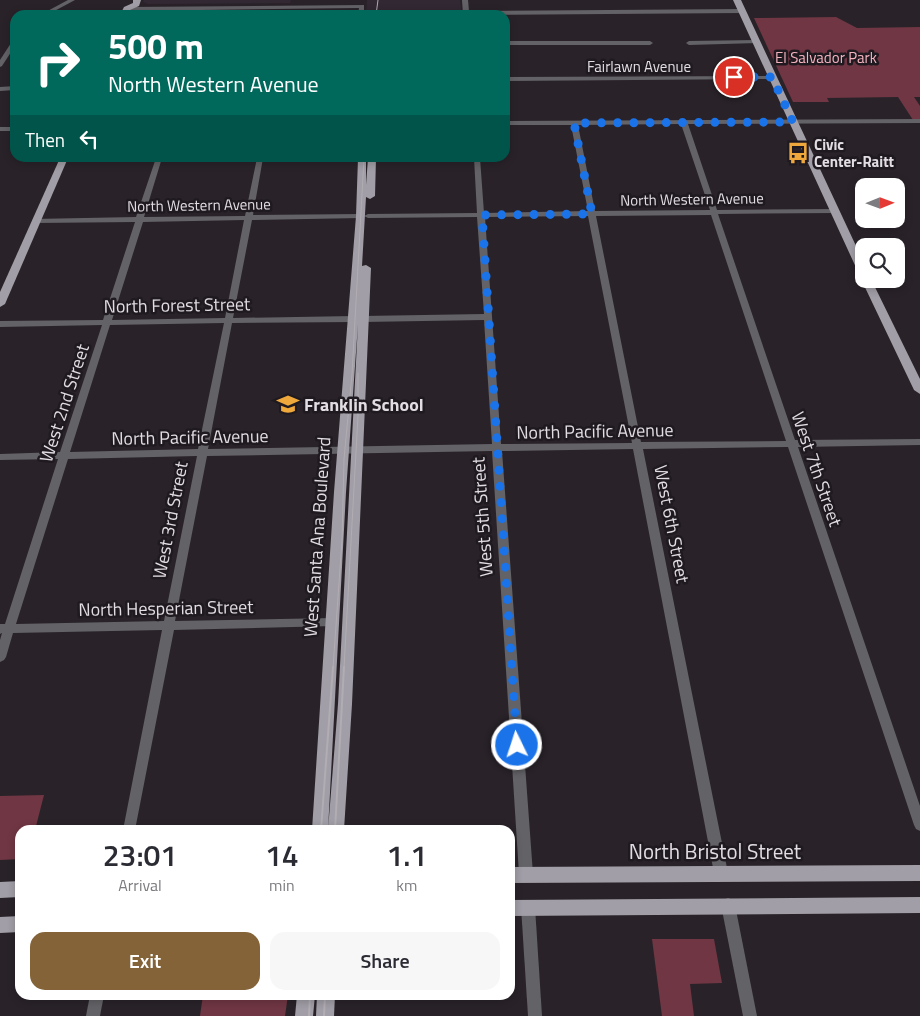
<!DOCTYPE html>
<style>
:root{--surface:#fff;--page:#f7f7f7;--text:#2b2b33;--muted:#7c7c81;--accent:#836337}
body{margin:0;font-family:"Titillium Web",sans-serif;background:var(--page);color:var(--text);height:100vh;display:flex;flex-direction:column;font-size:19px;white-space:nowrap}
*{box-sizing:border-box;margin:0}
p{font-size:16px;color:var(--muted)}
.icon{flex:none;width:28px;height:28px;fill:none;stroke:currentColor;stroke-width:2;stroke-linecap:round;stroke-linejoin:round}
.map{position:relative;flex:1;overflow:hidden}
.panel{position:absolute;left:15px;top:825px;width:500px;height:175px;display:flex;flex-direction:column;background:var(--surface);border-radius:15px;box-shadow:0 2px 8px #0003}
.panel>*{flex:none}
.guide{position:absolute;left:10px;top:10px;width:500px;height:152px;border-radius:15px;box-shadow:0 2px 8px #0003;background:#00695c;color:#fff;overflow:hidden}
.needle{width:32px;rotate:89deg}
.fabs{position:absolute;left:855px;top:178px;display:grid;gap:10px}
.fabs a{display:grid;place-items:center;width:50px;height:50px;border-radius:10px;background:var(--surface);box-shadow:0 2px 8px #0003;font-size:25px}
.pin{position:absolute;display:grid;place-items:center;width:42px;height:42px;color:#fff;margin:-21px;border:2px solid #fff;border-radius:50%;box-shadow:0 1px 5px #0007}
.me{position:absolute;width:55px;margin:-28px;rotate:356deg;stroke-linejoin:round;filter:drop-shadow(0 0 4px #0008)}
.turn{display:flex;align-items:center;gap:18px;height:105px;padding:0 15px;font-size:22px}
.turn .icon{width:65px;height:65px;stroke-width:2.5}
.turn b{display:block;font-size:35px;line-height:42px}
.then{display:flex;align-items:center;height:48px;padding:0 15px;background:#0003;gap:10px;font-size:19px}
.eta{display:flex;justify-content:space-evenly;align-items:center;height:85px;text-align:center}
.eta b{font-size:30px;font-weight:600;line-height:35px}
.action{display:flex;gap:10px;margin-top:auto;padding:10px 15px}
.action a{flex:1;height:58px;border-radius:15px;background:var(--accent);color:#fff;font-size:20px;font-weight:600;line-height:58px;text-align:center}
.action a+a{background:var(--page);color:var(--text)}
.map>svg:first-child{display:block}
.built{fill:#322834}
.green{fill:#703643}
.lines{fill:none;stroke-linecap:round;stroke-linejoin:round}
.minor{fill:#636266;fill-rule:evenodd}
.major{fill:#a19ea7;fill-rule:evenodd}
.tram-far1{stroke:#b1adb2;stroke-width:1}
.tram{stroke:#b1adb2;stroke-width:2}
.route{stroke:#1a73e8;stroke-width:9;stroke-dasharray:0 16.2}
.labels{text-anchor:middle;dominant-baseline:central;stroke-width:5;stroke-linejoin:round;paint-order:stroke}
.far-park-label{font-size:15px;fill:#f4b3bf;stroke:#1f1920}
.far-street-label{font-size:15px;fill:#e1dde2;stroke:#1f1920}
.far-poi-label{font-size:15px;font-weight:bold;fill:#e1dde2;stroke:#1f1920;text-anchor:start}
.street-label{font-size:18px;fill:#e1dde2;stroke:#1f1920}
.poi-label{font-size:18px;font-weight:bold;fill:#e1dde2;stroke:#1f1920;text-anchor:start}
.near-street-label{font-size:21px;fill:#e1dde2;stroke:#1f1920}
</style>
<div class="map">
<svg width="920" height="1016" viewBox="0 0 920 1016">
<rect width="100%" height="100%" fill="#292329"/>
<g class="built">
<polygon points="144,0 291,0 290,3 148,4 143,2"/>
<polygon points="367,0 460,0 462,15 366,15"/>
</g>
<g class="green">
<polygon points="836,17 857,28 920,27 920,97 914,97 920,106 920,119 913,120 898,97 827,98 829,102 793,102 754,18"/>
<polygon points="44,795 35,830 20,830 20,859 0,860 0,796"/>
<polygon points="652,939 714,939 722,983 690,984 694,1016 662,1016"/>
<polygon points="203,995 288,995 285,1016 200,1016"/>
</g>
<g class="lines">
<g class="minor">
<polygon points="68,0 75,0 47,15 40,15"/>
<polygon points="462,0 468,0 469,11 742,9 745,11 742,13 463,15"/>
<polygon points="364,5 364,15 358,15 359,8 127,11 124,9 127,7"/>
<polygon points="15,39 15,46 2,66 0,67 0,60 13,40"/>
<polygon points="756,40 758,41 758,43 689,45 686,43 689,41"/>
<polygon points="505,41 650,41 653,43 650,45 505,45"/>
<polygon points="774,76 775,77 772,79 505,81 505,77"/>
<polygon points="15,86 15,90 0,91 0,87"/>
<path d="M920,119V123L688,124L717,210L835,209L839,211L835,213L718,214L795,440L920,439V445L798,447L920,806V831L916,829L914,825L788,447L643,449L728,873L726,878L721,879L716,878L714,873L633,449L502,451L533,874L531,879L526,880L521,879L519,874L492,451L207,456L175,621L333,618L337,619L338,622L337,625L333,626L174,630L135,830H123L162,630L13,633L6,657L4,660L0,662V640L2,633L0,634V624H5L58,459L0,460V454L60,452L102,325L0,327V321L103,320L135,222L36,223L32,221L33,219L136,217L156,158H162L144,217L245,216L257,158H263L253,215L361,214L364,216L368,214L477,213L474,158H480L484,213L588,211L571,125H505V121ZM681,124L710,210L595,211L578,125ZM711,215L786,441L641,442L596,216ZM364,216L368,218L477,217L484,314L363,316L359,319L363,322L484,320L492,444L208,449L232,323L354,322L358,319L354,316L233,318L252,220L361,218ZM588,216L632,443L501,444L485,217ZM244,220L225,318L112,320L143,222ZM224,323L198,449L70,452L110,325ZM197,456L164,621L16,624L68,459Z"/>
<rect x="0" y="127" width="15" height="4"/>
<polygon points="728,898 733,900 735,905 757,1016 743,1016 721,905 723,900"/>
<polygon points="528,900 533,902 535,907 542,1016 528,1016 521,907 523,902"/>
<polygon points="90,995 104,995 100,1016 86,1016"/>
</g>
<g class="major">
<polygon points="133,0 141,0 139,6 130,10 128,15 120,15 124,7 133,3"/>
<polygon points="733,0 741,0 864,263 864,279 871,279 920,379 920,394 914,390 861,279 863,277 859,274"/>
<polygon points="60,158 68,158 5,304 0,307 0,292"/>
<polygon points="358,158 366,158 366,185 368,158 376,158 375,196 370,199 366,197 362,266 366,265 371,268 352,704 344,830 328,830 338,704 358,324 346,492 328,830 312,830 334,492 356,216"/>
<polygon points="920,865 920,881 510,883 510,867"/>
<polygon points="20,881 20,897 0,898 0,882"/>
<polygon points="920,897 920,913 510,916 510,900"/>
<polygon points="20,916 20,932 0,933 0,917"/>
<polygon points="297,995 315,995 313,1016 295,1016"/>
<polygon points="317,995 335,995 334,1016 316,1016"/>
</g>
<g class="tram-far1">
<polyline points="376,15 378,0"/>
<polyline points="333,668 342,540 344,459 352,374 364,158"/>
<polyline points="344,668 358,416 358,373"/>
</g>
<g class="tram">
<polyline points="321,830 333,667"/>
<polyline points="335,830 344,667"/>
<polyline points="309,1016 310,995"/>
<polyline points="324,1016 325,995"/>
</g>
</g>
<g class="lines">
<polyline class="route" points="517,745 482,215 592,214 574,123 793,122 772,77 734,77"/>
</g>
<defs>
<g id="bus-bare" transform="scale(1.725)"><path d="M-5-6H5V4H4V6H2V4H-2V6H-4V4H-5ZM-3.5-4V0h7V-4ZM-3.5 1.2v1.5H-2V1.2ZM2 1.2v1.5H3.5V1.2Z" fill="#eea83c" stroke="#1f1920" stroke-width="2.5" paint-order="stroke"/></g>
<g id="school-bare" transform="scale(1.725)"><path d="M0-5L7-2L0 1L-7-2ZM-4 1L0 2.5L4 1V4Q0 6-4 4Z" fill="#eea83c" stroke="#1f1920" stroke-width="2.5" paint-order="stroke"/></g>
</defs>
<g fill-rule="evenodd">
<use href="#bus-bare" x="798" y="153"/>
<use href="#school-bare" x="288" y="404"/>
</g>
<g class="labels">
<g class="far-park-label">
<text x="826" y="57">El Salvador Park</text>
</g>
<g class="far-street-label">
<text x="639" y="66">Fairlawn Avenue</text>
<text transform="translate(692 199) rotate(-1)">North Western Avenue</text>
<text transform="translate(199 205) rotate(-1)">North Western Avenue</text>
</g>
<g class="far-poi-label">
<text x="814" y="144">Civic<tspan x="814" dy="17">Center-Raitt</tspan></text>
</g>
<g class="street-label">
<text transform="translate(177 305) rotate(-1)">North Forest Street</text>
<text transform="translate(64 403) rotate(-72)">West 2nd Street</text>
<text transform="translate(595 431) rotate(-1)">North Pacific Avenue</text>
<text transform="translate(190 437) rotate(-1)">North Pacific Avenue</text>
<text transform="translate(817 469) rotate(71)">West 7th Street</text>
<text transform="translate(482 517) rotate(-94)">West 5th Street</text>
<text transform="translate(170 520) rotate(-79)">West 3rd Street</text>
<text transform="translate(672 524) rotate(79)">West 6th Street</text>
<text transform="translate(317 537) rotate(-86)">West Santa Ana Boulevard</text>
<text transform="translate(166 608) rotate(-1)">North Hesperian Street</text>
</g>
<g class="poi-label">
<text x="304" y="404">Franklin School</text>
</g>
<g class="near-street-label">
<text x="715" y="851">North Bristol Street</text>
</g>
</g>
</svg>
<div class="fabs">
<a><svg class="needle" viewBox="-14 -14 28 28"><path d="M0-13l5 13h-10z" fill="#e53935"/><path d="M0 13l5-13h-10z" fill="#7c7c81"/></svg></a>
<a><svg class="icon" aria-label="search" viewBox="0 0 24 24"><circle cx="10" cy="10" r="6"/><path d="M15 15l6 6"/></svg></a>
</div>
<div class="pin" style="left:734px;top:77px;background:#d93025"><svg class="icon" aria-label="arrive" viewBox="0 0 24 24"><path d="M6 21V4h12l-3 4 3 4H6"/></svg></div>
<svg class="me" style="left:517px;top:745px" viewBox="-20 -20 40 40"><circle r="17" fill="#1a73e8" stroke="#fff" stroke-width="3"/><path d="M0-11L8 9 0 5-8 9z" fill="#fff"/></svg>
<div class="guide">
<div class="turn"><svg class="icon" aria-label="right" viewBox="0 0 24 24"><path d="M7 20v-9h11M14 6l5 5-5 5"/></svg><div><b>500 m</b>North Western Avenue</div></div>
<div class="then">Then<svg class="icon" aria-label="left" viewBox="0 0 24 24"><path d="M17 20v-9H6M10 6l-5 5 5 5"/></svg></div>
</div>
<section class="panel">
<div class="eta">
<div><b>23:01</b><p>Arrival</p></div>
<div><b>14</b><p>min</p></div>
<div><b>1.1</b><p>km</p></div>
</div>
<div class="action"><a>Exit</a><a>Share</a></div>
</section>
</div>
